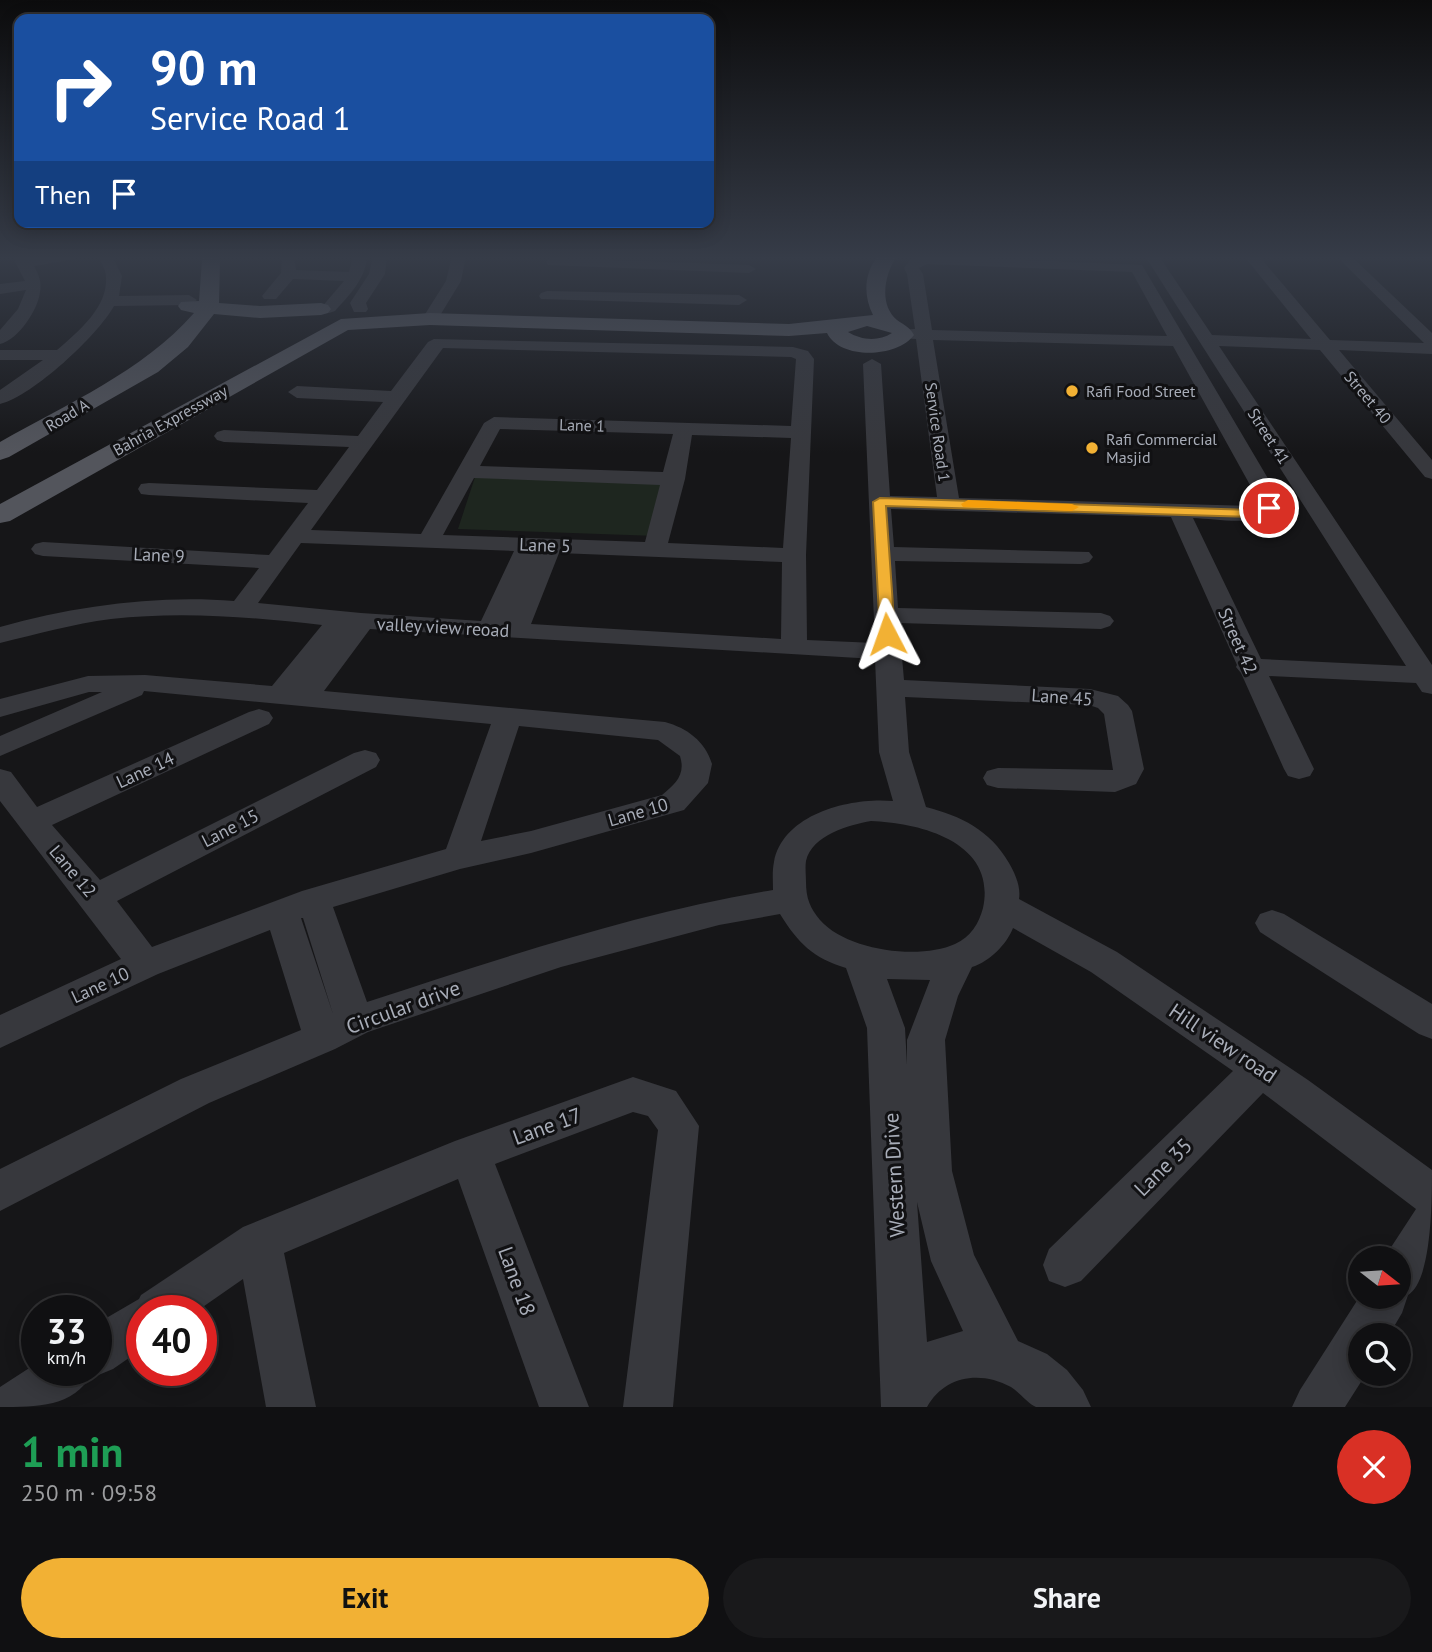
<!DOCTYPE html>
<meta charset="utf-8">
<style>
:root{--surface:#101012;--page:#19191b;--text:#f1f3f6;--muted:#9c9d9f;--line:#303032;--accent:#f2b134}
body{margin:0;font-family:"PT Sans",sans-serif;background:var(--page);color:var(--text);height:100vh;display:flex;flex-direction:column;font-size:26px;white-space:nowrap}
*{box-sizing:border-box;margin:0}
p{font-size:23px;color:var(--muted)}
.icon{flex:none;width:38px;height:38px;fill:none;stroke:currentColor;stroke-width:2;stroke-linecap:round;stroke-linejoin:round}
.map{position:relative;height:1407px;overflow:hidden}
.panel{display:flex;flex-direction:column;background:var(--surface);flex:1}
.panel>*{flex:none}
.banner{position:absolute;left:14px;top:14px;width:700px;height:214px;border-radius:14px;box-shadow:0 4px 18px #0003,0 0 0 2px var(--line);background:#1a4fa0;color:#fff;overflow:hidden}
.needle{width:46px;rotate:107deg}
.buttons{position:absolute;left:1348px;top:1246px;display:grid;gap:14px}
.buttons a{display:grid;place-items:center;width:63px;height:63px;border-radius:50%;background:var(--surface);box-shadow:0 4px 18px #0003,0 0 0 2px var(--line);font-size:35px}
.speed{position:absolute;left:21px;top:1295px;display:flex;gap:14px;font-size:35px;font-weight:700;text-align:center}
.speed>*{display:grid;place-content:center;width:91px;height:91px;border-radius:50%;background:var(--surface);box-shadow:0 4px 18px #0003,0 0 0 2px var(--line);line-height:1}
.speed small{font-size:18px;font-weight:400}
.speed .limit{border:10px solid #d22;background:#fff;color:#111}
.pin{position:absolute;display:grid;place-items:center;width:60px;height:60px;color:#fff;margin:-30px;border:4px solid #fff;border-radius:50%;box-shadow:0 2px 7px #0007}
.me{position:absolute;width:77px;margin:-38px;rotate:356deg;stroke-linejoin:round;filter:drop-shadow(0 0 5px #0008)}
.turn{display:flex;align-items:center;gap:24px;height:147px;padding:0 21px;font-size:32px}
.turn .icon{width:91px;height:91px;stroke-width:2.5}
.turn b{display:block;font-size:49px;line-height:60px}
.then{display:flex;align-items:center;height:66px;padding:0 21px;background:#0003;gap:14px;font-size:26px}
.round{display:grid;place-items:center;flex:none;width:74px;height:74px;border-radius:37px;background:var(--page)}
.head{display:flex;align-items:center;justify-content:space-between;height:119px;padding:0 21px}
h1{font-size:42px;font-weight:700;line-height:52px;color:#1e9e55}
.button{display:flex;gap:14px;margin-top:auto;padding:14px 21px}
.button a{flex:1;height:80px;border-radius:42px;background:var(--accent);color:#111;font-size:28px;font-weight:700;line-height:80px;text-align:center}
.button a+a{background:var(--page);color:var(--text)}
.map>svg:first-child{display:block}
.green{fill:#1e261f}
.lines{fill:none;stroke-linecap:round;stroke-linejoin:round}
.minor{fill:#37383d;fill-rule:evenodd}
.major{fill:#53555c;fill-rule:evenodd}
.route{fill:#f2b134;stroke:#9d7322;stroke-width:2}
.slow{fill:#f59e0b}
.poi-dot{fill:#f2b134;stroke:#111113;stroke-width:2.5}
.labels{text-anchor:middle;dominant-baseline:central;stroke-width:6;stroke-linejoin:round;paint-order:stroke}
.far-poi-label{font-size:16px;fill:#a8adb8;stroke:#111113;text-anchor:start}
.far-street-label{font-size:16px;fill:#a8adb8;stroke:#111113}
.street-label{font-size:18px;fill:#a8adb8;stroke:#111113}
.near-street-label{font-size:21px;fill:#a8adb8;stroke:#111113}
</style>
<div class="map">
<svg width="1432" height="1407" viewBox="0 0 1432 1407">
<rect width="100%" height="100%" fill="#161618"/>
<polygon class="green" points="476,474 671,481 657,536 458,529"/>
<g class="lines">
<g class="minor">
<path d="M12,256L28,258L77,256L70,260L34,266C39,275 42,283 40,292C38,310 18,340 0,344V330L18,309L26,290L0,294V284L25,281Z"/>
<path d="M98,256H112L122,276L119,296L189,295L197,300L189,305L114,306C98,335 33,396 0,404V390L43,360H0V350H57C79,331 108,307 106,277C106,270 101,262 98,256Z"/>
<path d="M282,256H294L296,270L349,272L353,256H367C366,279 349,295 335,311L329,313L321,308L344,281L293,279L276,299H264L262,296L281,273Z"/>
<polygon points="373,256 387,256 385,274 366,303 368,309 366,312 354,312 350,303 369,274"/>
<polygon points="452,256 466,256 461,281 436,322 424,322 422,319 446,281"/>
<path d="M925,256L1142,265L1283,504C1266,529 1220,519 1193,518L1261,659L1406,666L1145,256H1159L1212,335L1311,339L1244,256H1259L1330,340L1424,343L1336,256H1351L1432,333V354L1339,350L1432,460V479L1425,477L1320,350L1219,346L1432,665V694L1422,692L1416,683L1269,676L1314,769L1310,776L1299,779L1288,776L1284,769L1241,673L1236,667L1237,665L1171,517L891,509L894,547L1089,552L1093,557L1089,562L1081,564L895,561L898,608L1101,613L1110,616L1114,621L1110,626L1101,629L899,623L904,680L1090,689L1118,696L1128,705L1132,711L1144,769L1136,784L1115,792L998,788L987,785L983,778L987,771L998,768L1113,770L1104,714L1098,708L1089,705L905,697L909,752L926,807C961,816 990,830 1009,863C1015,873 1021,887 1019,899L1117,952L1308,1080L1432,1170C1432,1200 1432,1281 1408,1295L1402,1313L1389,1335H1360V1374H1366L1345,1407H1292L1300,1390L1360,1296L1398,1297V1258H1384L1416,1209L1263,1093L1081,1281L1065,1287L1049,1281L1043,1265L1049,1249L1233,1071L1091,972L1013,928C1007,944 989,962 972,967L958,996L945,1040L952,1171L974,1255L1018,1341L1047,1354L1067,1370L1083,1390L1091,1407C1077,1407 1048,1407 1036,1407C1028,1404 1019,1392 1011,1387C980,1370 944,1376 927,1407H881L867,1028L846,968C813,958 798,943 780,914L719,925L561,967L368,1032L335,1049L209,1103L0,1211V1169L181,1079L301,1030L270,930L158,974L0,1048V1015L121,959L0,801V769L11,772L37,807L249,712L259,709L269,712L273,718L269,724L52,825L100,880L354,753L365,750L376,753L380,760L376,767L117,901L152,947L302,891L446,849L491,724L144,691L142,695L0,756V736L102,692H89L0,717V699L88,676L145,675L272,686L322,625C251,617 182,611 111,619C73,624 37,634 0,643V627C76,606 155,595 234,601L259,568L43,556L35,554L31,549L35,544L43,542L269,555L308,503L149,495L141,494L138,489L141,484L149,483L317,490L349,447L224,442L217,440L214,436L217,432L224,430L358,436L383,402L297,398L288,392L297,386L391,391L428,342L434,339L793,347L808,351L814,359L806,555L807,640L875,643L863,364L872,359L881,364L890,496L937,497L916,339L901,338L899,334L901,330L915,329L907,274L904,268L910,260ZM927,264L1132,272L1167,336L932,330L923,274L919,268ZM933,340L1173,346L1260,503L1253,506L959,498ZM443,348L791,357L796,359L791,426L494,417L484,423L421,534L311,530ZM500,429L673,434L663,472L480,466ZM692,435L791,438L783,548L668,543L685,479ZM474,478L660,485L645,542L443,535ZM301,543L514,551L481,621L361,613L258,603ZM559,553L782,562L781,639L531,624ZM370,629L875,659L879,752L893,801C852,797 783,813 774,862C772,871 773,881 773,890C634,913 500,959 367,1002L333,907L460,869L531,853L684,810L708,783L712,764C705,741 687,728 665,722L324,691ZM519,726L658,740L680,756C686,775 675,784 662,795L531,831L481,841ZM871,821C921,823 997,842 983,908C979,923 971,937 955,944C920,960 847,951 820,920C810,908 806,898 806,882C806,876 805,867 806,861C812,835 849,825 871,821ZM301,918H303L333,1014ZM887,979L930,980L907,1040V1065L905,1028ZM917,1202L931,1261L963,1331L927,1342Z"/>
<polygon points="553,258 749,265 756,269 749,273 548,265 546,262 548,259"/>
<polygon points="547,291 739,295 747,300 739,305 541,299 539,296 541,293"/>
<polygon points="1272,910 1284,914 1432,1004 1432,1039 1419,1034 1260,932 1255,923 1260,914"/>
<path d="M633,1077L676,1091L699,1126L673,1407H623L658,1130L648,1116L633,1112L495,1164L589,1407H539L458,1179L284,1253L316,1407H266L243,1279L197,1311H142V1349L113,1369L96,1376L91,1374C75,1407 36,1407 0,1407V1387L37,1363V1370H96V1324L139,1299L141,1295L243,1227L455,1141Z"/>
</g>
<g class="major">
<path d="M199,256H217L220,260L219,303L260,306L321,303L328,305L331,309L328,313L321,315L260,318L214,314L188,347L158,372L9,457L0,460V442C68,403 142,372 194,313L181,310L178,306L181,302L199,301L202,260Z"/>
<path d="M878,256H897C885,273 878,304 897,320C905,326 909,326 914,335C897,358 840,360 827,333L789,336L430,325L348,330L10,521L0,523V504L341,319L430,313L789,324L873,315C863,295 864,273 878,256ZM867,326L892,333C878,342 861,340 848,332Z"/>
</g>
</g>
<linearGradient id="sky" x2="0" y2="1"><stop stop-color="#0c0c0d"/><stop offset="0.57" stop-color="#363c48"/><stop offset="1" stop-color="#363c48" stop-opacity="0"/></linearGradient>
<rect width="1432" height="453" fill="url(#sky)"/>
<polygon class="route" points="880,498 1252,510 1269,504 1276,508 1253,517 886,506 895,634 887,638 880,634 873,502"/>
<polygon class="slow" points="968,500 1072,504 1079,507 1072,511 963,507 961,504"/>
<g class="poi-dot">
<circle cx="1072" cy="391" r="7"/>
<circle cx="1092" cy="448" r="7"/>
</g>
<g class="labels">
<g class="far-poi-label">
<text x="1086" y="391">Rafi Food Street</text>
<text x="1106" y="439">Rafi Commercial<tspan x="1106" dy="18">Masjid</tspan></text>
</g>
<g class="far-street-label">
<text transform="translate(1368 397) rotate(50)">Street 40</text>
<text transform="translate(67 415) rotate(-31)">Road A</text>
<text transform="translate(170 420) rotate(-29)">Bahria Expressway</text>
<text transform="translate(582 425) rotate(2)">Lane 1</text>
<text transform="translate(938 432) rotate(82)">Service Road 1</text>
<text transform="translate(1269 436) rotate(57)">Street 41</text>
</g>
<g class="street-label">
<text transform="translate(545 545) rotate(2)">Lane 5</text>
<text transform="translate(159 555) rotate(3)">Lane 9</text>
<text transform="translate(443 627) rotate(3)">valley view reoad</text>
<text transform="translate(1238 641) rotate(66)">Street 42</text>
<text transform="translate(1062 697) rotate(4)">Lane 45</text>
<text transform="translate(145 770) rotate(-25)">Lane 14</text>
<text transform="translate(638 812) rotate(-16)">Lane 10</text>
<text transform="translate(230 828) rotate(-27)">Lane 15</text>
<text transform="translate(73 871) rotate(50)">Lane 12</text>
<text transform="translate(100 985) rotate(-25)">Lane 10</text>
</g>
<g class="near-street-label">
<text transform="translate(403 1007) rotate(-20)">Circular drive</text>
<text transform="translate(1223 1043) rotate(34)">Hill view road</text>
<text transform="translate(547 1126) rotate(-20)">Lane 17</text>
<text transform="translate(1163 1167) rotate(-45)">Lane 35</text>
<text transform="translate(894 1175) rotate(-93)">Western Drive</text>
<text transform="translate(517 1281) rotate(70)">Lane 18</text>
</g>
</g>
</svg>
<div class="buttons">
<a><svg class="needle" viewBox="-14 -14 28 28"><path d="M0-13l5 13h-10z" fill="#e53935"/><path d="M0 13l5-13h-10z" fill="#9c9d9f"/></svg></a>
<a><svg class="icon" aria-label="search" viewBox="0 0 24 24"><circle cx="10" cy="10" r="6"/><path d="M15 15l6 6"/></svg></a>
</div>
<div class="speed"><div>33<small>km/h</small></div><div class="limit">40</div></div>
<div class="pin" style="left:1269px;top:508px;background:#d93025"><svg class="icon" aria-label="arrive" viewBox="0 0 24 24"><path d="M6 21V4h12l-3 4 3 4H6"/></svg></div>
<svg class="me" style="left:887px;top:634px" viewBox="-20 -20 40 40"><path d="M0-17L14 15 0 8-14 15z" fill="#f2b134" stroke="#fff" stroke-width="4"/></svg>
<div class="banner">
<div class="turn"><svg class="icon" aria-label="right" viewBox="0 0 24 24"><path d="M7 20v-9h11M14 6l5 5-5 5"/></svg><div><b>90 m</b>Service Road 1</div></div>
<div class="then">Then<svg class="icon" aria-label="arrive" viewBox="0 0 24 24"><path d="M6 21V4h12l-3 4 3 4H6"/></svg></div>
</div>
</div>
<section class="panel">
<div class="head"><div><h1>1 min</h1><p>250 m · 09:58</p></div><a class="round" style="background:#d93025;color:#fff"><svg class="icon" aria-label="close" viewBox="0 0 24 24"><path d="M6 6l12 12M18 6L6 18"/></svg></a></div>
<div class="button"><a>Exit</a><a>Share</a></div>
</section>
